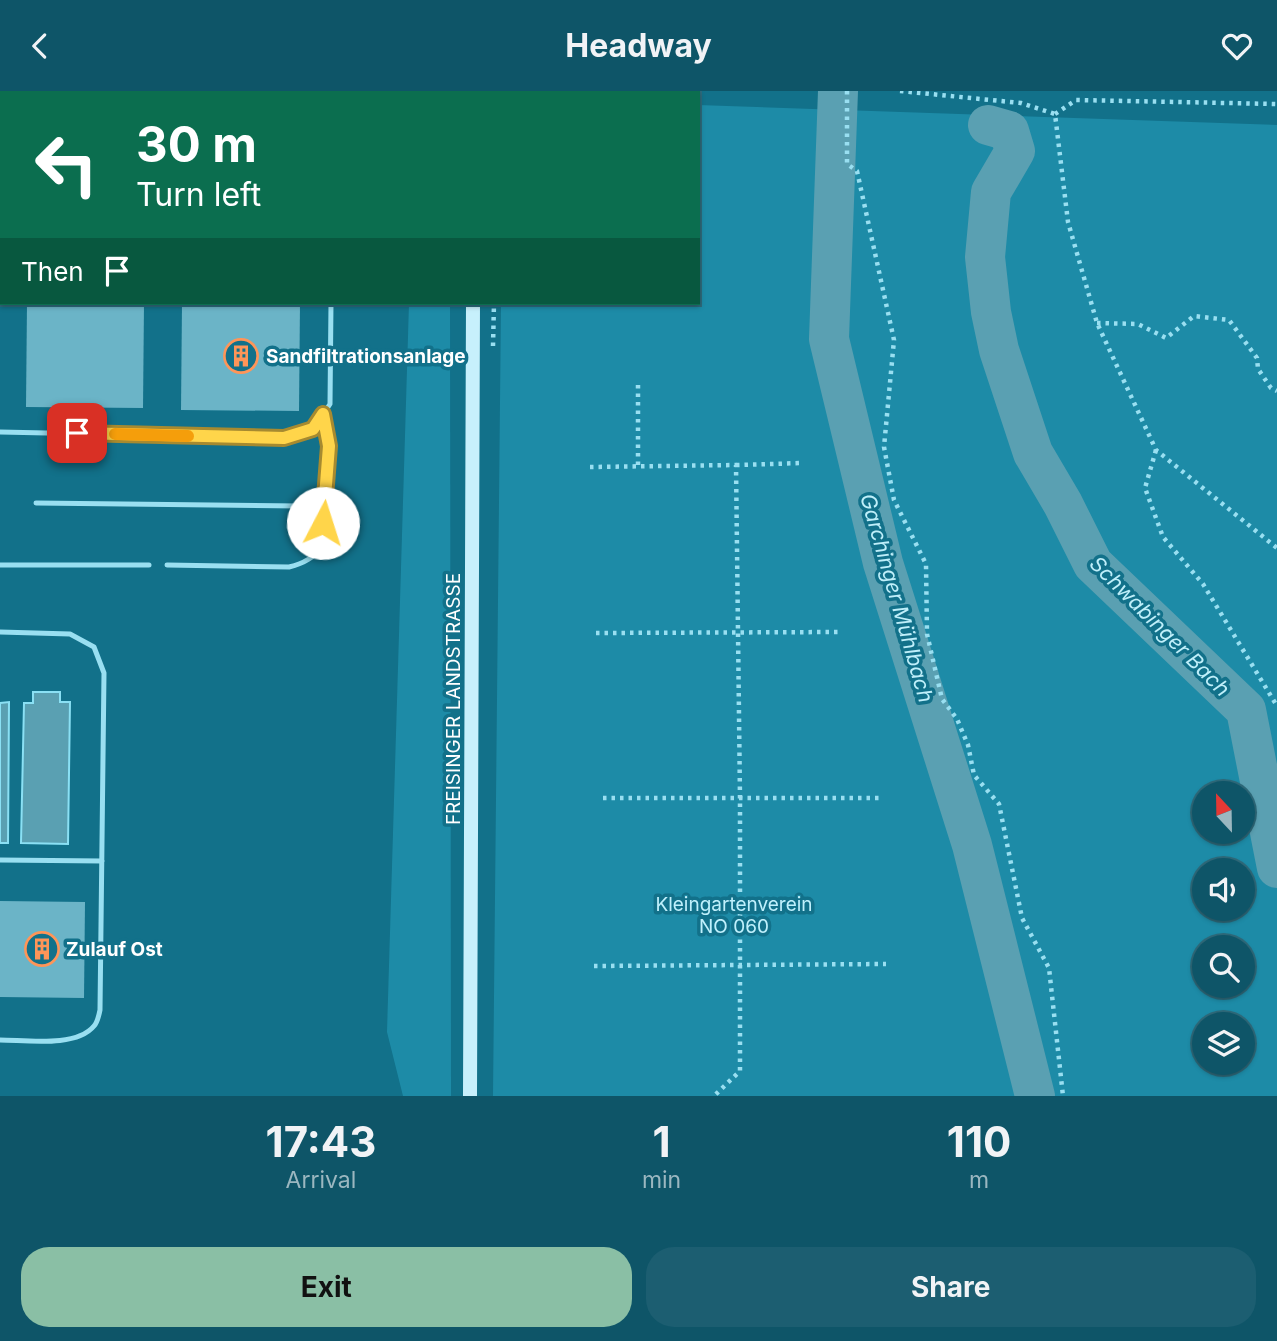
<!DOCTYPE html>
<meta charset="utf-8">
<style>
:root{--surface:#0e5568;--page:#1c5e71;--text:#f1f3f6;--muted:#9bb7c0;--line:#2e6b7c;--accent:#8abfa5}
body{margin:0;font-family:Inter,sans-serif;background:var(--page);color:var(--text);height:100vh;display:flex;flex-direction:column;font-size:26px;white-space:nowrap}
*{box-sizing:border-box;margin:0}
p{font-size:23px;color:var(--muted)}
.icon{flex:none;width:38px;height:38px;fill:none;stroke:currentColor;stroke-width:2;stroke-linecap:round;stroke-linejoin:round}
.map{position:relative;height:1005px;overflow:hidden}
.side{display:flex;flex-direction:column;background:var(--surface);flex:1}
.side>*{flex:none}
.top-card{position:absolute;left:0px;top:0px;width:700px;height:214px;box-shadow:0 2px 5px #0004,0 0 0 2px var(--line);background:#0b6e4f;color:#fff;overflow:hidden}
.needle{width:46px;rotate:338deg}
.buttons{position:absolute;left:1192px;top:690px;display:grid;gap:14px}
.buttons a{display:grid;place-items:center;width:63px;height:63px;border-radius:50%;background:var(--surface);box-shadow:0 2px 5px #0004,0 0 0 2px var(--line);font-size:35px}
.pin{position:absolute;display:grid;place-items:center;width:60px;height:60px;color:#fff;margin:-30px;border-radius:14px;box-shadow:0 4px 10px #0006}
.me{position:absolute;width:77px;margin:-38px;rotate:5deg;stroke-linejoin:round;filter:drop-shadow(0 0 5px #0008)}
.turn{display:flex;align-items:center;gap:24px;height:147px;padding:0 21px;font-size:32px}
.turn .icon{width:91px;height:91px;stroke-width:2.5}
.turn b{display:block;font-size:49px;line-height:60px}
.then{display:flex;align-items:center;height:66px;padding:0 21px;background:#0003;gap:14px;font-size:26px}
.eta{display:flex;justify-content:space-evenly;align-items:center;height:119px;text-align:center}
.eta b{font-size:42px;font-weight:700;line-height:49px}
.cta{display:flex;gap:14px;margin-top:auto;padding:14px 21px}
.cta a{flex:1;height:80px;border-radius:28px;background:var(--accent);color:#111;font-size:28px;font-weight:700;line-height:80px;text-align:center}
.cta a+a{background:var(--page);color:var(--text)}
header{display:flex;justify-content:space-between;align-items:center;height:91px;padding:0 21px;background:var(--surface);font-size:32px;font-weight:700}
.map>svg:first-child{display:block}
.green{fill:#1d8ba7;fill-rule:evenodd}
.water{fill:#5aa0b2;stroke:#8ae0f4;stroke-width:2}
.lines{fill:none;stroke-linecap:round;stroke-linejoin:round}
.river{stroke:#5aa0b2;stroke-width:40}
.building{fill:#6bb4c7}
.path{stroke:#99dff1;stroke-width:4.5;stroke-dasharray:3.5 5;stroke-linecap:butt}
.lane{stroke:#99dff1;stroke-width:5}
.secondary{stroke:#c7f0fc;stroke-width:14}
.route-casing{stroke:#a68a30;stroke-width:18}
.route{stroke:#ffd54a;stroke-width:12}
.slow{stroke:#f59e0b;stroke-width:12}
.labels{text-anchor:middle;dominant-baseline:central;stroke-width:7;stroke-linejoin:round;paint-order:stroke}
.poi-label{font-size:19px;font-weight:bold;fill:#fff;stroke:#12718a;text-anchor:start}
.street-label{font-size:19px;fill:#fff;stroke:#12718a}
.park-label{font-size:19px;fill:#bff0fc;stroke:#12718a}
.water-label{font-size:21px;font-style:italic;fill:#bfeffa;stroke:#12718a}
</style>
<header><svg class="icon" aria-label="back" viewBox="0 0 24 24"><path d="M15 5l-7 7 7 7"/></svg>Headway<svg class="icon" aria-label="heart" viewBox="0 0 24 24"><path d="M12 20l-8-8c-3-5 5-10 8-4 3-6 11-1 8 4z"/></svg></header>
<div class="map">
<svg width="1277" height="1005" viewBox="0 0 1277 1005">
<rect width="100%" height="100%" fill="#12718a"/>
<g class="green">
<path d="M698,14L1277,34V1005H493L501,212H698ZM1204,702H1242V740H1204ZM1204,779H1242V817H1204ZM1204,856H1242V894H1204ZM1204,933H1242V971H1204Z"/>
<polygon points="409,212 450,212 451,1005 403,1005 387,941"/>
</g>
<g class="water">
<polygon points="33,601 60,601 60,611 70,611 68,753 21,752 24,612 33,612"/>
<polygon points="9,611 8,752 0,752 0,612"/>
</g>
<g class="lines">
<g class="river">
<polyline points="838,0 829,248 883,472 972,754 1035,1005"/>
<polyline points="988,34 1009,40 1015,60 991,101 985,166 991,221 999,259 1033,362 1063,413 1093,473 1246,619 1277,777"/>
</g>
</g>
<g class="building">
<polygon points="27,212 144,212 143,317 26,316"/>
<polygon points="182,212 300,212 299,320 181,319"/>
<polygon points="0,810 85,811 84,907 0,906"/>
</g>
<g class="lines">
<g class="path">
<polyline points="499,0 499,2"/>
<polyline points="847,0 847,73 857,80 894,249 884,356 894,409 926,473 927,543 942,608 957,628 968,654 974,684 999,713 1022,827 1049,877 1063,1005"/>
<polyline points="900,0 1021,12 1055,23 1068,131 1097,232 1156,359 1277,457"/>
<polyline points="1055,23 1076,9 1277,13"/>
<polyline points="1097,232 1138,233 1166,247 1194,225 1229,229 1257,267 1258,278 1271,297 1277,300"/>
<polyline points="493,255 494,212"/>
<polyline points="1156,359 1145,397 1163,446 1203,493 1277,615"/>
<polyline points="638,374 638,290"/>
<polyline points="736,374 803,372"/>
<polyline points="590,376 736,374 740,707 740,980 714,1005"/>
<polyline points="596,542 842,541"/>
<polyline points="603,707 882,707"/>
<polyline points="594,875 886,873"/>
</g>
<g class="lane">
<polyline points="0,26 2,26"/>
<polyline points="0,341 284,347 313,339 330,313 331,212"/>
<path d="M36,412L299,415L315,413L325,406C328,376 328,353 323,323"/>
<polyline points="0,474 149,474"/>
<path d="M167,474L289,476C332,465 322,444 325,406"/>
<path d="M0,541L70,543L94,556L104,582L100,919C99,924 97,932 94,935C76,957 25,949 0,949"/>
<polyline points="0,769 102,770"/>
</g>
<g class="secondary">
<polyline points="474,0 474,2"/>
<polyline points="470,1005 473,212"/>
</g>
</g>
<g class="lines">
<g class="route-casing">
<polyline id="route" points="77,342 284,347 313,338 323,323 329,355 323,432"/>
</g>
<use href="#route" class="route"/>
<polyline class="slow" points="115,343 188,345"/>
</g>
<defs>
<g id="building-ring" transform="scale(1.75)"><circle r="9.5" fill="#12718a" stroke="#ff9558" stroke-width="1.5"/><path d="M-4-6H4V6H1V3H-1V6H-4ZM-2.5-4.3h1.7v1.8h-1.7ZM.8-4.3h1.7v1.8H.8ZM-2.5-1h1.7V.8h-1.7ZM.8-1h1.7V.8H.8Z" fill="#ff9558"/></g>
</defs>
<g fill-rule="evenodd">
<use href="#building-ring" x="241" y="265"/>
<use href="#building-ring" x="42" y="858"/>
</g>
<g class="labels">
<g class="poi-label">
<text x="266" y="265">Sandfiltrationsanlage</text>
<text x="66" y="858">Zulauf Ost</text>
</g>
<g class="street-label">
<text transform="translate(453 608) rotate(-90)">FREISINGER LANDSTRASSE</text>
</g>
<g class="park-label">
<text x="734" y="813">Kleingartenverein<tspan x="734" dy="22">NO 060</tspan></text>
</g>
<g class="water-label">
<text transform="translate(897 507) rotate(74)">Garchinger Mühlbach</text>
<text transform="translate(1160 535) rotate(45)">Schwabinger Bach</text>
</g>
</g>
</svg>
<div class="buttons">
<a><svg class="needle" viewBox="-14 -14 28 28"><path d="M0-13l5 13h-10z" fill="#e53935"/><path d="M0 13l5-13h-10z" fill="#9bb7c0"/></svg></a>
<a><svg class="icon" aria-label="sound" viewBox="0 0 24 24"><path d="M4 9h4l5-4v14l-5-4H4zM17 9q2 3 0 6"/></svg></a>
<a><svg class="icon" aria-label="search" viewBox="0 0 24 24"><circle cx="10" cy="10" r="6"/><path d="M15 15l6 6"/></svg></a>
<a><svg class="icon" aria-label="layers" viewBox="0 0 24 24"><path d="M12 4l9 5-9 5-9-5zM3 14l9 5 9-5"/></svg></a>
</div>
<div class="pin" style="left:77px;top:342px;background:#d93025"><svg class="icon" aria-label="arrive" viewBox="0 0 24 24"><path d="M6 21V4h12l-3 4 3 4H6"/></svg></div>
<svg class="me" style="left:323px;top:432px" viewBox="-20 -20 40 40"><circle r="19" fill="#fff"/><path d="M0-13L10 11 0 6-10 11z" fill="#ffd54a"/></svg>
<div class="top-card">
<div class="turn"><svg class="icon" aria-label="left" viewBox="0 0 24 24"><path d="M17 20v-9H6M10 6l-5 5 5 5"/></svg><div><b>30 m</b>Turn left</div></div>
<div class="then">Then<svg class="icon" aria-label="arrive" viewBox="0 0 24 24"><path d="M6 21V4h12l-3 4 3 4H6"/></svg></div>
</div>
</div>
<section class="side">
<div class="eta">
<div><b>17:43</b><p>Arrival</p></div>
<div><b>1</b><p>min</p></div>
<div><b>110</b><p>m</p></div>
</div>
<div class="cta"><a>Exit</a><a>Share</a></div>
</section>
